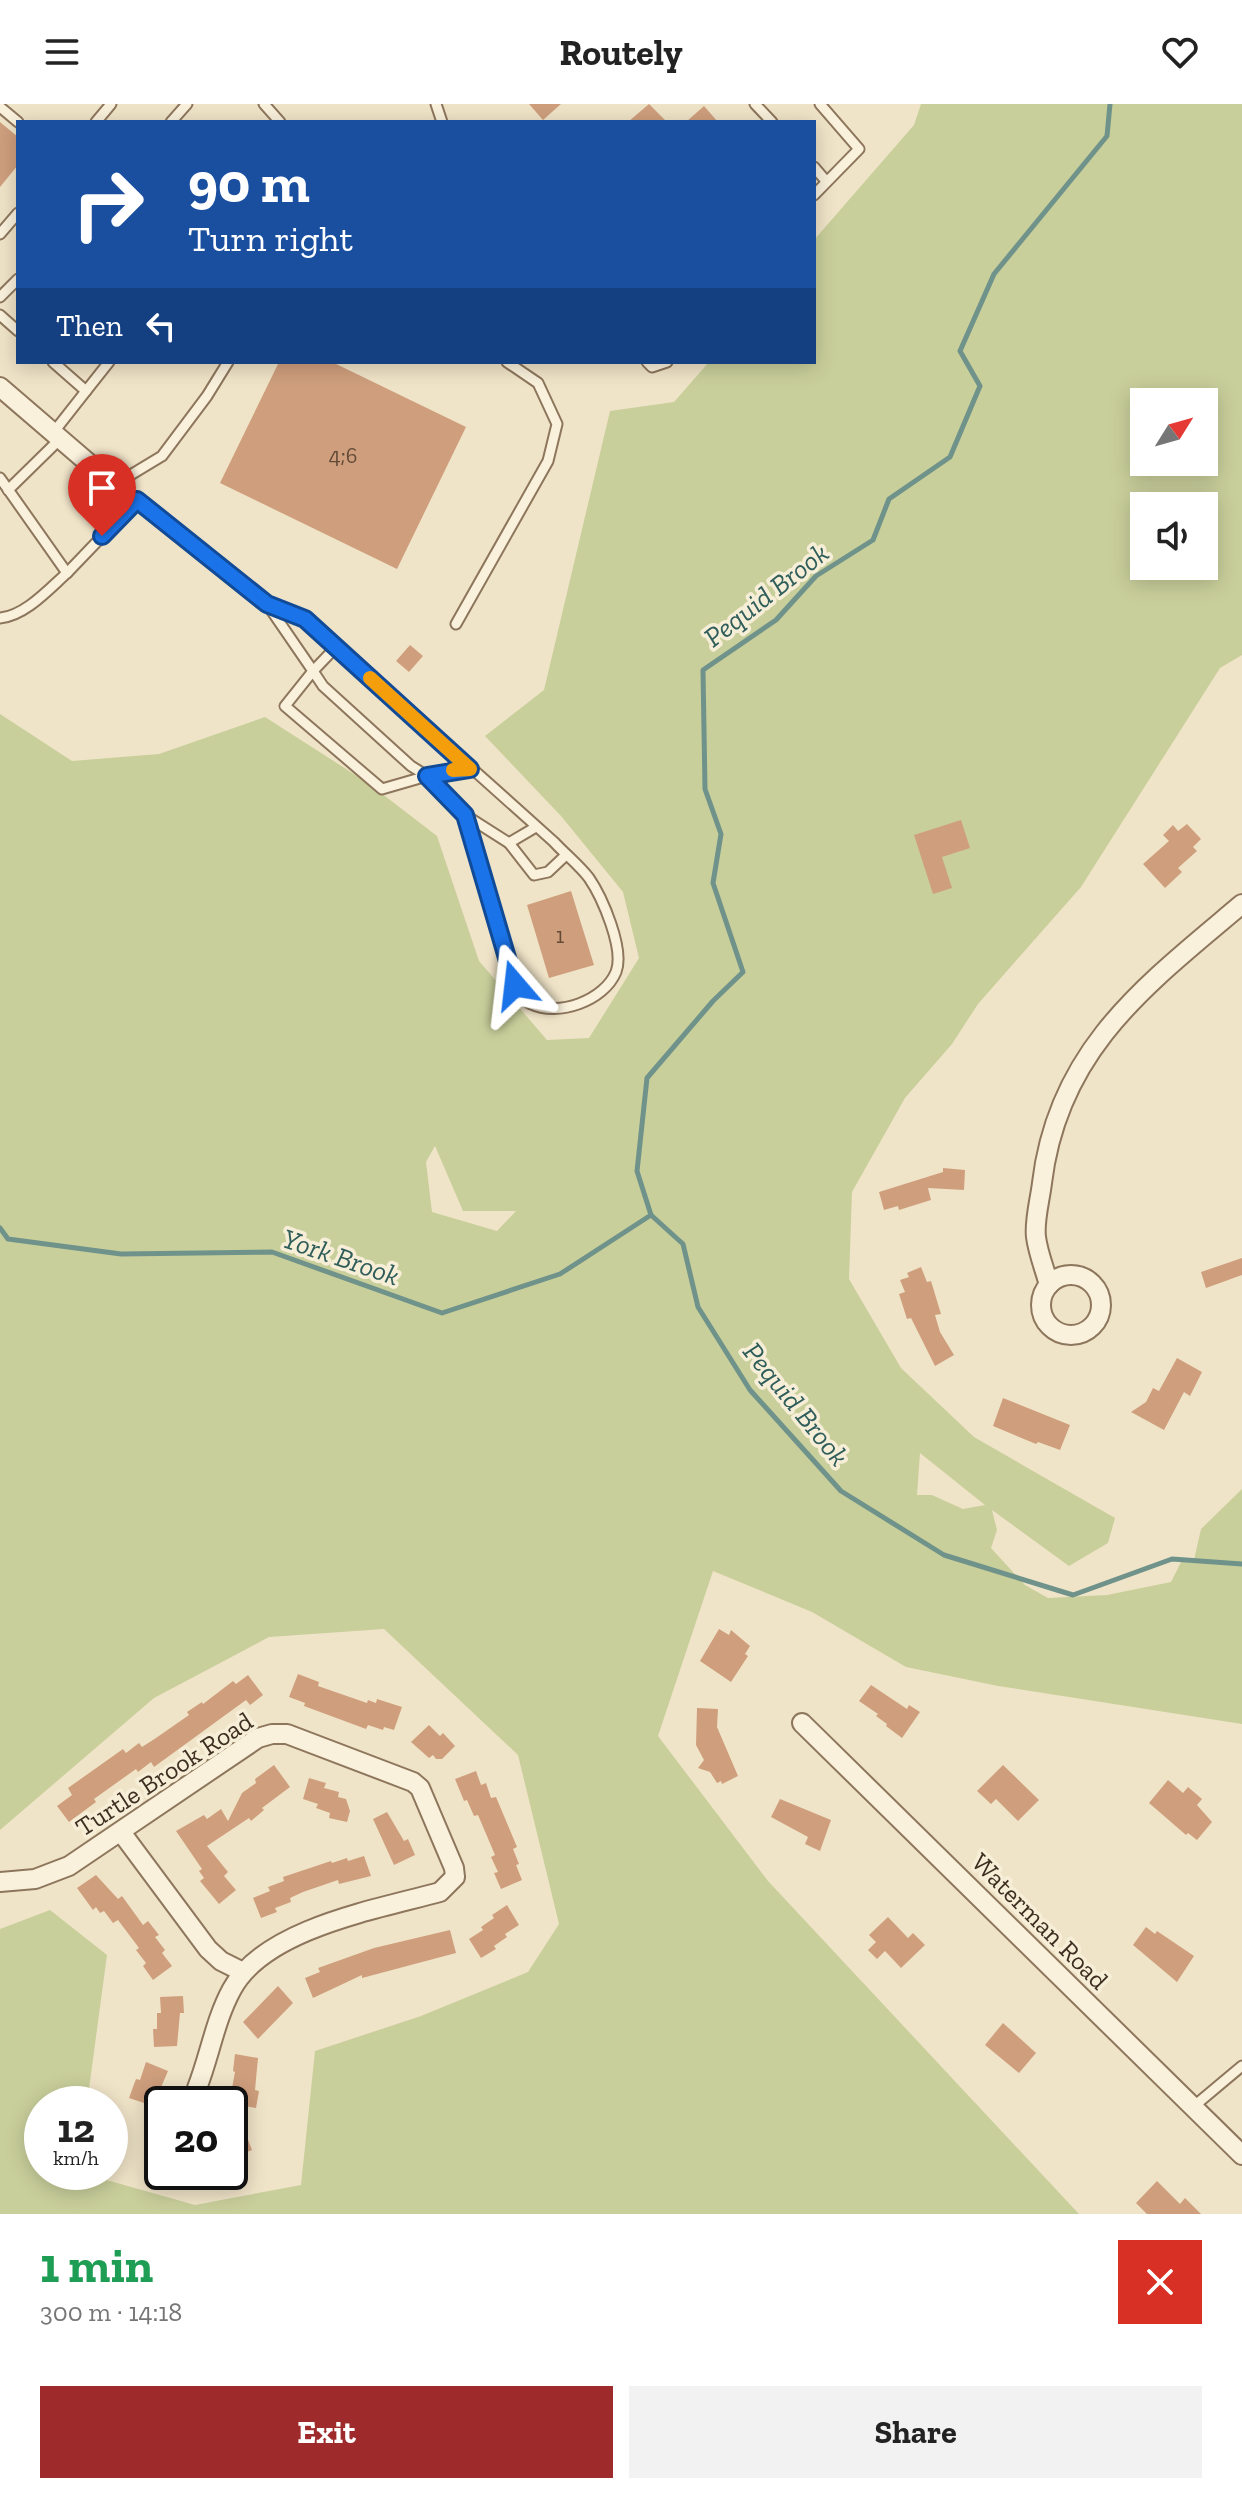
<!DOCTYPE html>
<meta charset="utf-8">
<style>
:root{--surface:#fff;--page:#f2f2f2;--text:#222;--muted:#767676;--accent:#9e2a2b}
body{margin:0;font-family:"Zilla Slab",serif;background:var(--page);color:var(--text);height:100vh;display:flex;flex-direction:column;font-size:30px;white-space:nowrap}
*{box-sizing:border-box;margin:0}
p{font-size:26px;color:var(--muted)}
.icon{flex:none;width:44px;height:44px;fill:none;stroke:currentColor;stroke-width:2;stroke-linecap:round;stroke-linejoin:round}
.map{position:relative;height:2110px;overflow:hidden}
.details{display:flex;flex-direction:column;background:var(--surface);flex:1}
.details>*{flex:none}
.banner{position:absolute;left:16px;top:16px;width:800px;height:244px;border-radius:0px;box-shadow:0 4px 20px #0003;background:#1a4fa0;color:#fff;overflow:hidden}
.needle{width:52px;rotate:53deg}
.buttons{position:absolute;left:1130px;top:284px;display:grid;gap:16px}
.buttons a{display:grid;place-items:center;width:88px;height:88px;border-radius:0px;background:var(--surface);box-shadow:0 4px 20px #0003;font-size:40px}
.speed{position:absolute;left:24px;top:1982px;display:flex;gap:16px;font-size:40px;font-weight:700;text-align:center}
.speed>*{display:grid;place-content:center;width:104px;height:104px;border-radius:50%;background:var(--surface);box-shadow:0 4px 20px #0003;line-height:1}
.speed small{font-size:20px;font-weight:400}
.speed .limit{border:4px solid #111;border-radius:12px;background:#fff;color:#111}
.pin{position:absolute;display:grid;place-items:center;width:68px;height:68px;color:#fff;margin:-82px -34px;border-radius:50% 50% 50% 0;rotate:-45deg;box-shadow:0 0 8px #0007}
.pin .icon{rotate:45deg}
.me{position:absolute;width:88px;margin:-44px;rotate:343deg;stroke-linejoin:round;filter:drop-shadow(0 0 6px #0008)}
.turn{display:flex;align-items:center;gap:28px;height:168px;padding:0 40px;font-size:36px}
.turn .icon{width:104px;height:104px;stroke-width:2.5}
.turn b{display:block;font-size:56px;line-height:68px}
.then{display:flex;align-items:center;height:76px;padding:0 40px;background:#0003;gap:16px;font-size:30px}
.round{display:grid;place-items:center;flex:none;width:84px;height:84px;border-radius:0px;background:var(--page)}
.headline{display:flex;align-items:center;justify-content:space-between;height:136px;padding:0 40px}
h1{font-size:48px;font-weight:800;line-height:60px;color:#1e9e55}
.primary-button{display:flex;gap:16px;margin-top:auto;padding:16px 40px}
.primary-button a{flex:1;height:92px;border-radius:0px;background:var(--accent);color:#fff;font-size:32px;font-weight:800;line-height:92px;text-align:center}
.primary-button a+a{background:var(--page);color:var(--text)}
header{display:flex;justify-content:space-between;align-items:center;height:104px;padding:0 40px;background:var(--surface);font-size:36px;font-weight:800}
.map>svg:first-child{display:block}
.green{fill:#c9cf9b;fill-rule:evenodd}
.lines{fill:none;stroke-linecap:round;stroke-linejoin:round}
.stream{stroke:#6f938a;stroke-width:5}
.building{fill:#cf9f7d}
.lane-casing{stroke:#8d765c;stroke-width:13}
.street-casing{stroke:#8d765c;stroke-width:22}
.lane{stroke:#faf1dc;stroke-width:9}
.street{stroke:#faf1dc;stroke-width:18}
.route-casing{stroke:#114b97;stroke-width:20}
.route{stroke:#1a73e8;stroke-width:14}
.slow{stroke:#f59e0b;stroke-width:14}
.labels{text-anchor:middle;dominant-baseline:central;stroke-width:7;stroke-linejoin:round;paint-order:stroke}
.number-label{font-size:22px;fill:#624a37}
.street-label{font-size:26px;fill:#3d2e20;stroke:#f7eed8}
.water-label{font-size:28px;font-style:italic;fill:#2f5d5a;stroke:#f7eed8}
</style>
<header><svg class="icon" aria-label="menu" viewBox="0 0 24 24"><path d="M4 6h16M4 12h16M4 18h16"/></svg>Routely<svg class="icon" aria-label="heart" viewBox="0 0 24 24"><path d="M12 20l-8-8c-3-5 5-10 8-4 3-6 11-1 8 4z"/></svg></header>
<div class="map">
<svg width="1242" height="2110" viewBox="0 0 1242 2110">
<rect width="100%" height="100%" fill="#f0e4c8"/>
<path class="green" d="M921,0H1242V551L1220,564L1081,783L978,900L952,940L905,994L852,1088L849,1175L901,1264L974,1333L1115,1414L1108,1439L1069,1462L992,1406L997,1426L991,1444L1025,1481L1048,1494L1107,1491L1171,1478L1182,1456H1194L1201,1425L1242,1385V1620L998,1582L906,1563L812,1508L713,1467L658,1632L768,1777L1079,2110H0V1825L50,1806L107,1851L87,2000H42V2068H78L195,2101L301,2081L315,1947L421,1912L528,1868L559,1820L518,1651L384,1525L269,1533L154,1594L0,1726V610L72,657L159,650L265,613L368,679L437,732L479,857L547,936L589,934L639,854L623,788L561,712L485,632L544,586L610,307L674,298L709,258H814V136L914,21ZM1144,298H1204V358H1144ZM1144,402H1204V462H1144ZM435,1042L463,1107H516L497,1127L432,1108L426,1058ZM920,1349L985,1401L963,1405L932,1391H917Z"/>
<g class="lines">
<g class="stream">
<polyline points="1110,0 1107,32 994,170 960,247 980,282 950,353 889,395 873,436 816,472 776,516 703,566 705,685 721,730 713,779 743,868 713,897 647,974 637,1067 651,1111 683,1140 698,1203 750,1286 841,1387 944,1451 1073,1491 1172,1455 1242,1460"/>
<polyline points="0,1124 8,1135 121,1150 272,1148 442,1209 560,1170 651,1111"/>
</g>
</g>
<g class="building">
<polygon points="529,0 561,0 543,16"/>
<polygon points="649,0 667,18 628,18"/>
<polygon points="704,2 718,18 686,18"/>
<polygon points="0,18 18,33 18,61 0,83"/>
<polygon points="279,258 332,258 466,323 397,465 220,379"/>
<polygon points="410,541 423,552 409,568 396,557"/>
<polygon points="961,716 970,744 942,753 952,784 933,790 914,731"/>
<polygon points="1187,720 1201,735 1193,743 1197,747 1178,764 1182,768 1165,784 1143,760 1169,737 1163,731 1173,721 1178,727"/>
<polygon points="571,787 594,861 549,874 527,801"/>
<polygon points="943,1064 965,1066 964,1086 928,1084 931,1096 899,1106 898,1102 884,1106 879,1088 943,1068"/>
<polygon points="1242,1154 1242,1171 1206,1184 1201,1168"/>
<polygon points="921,1163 927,1178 931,1177 941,1210 935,1211 940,1228 954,1251 935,1262 911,1214 907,1215 899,1190 905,1188 900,1176 909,1173 907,1169"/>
<polygon points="1177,1254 1202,1268 1190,1292 1184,1288 1164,1326 1131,1308 1146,1298 1153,1284 1159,1287"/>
<polygon points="1003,1294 1070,1321 1060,1346 1038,1338 1036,1340 993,1322"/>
<polygon points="719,1525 729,1531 731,1526 750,1542 745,1550 748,1552 731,1578 700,1557"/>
<polygon points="298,1570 319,1578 318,1582 367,1599 368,1596 376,1599 377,1595 402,1603 394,1626 384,1623 383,1626 368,1621 366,1625 304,1602 305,1599 289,1593"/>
<polygon points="248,1571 263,1591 250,1601 246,1596 154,1663 151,1658 138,1668 136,1665 94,1695 96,1698 69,1718 57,1702 72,1691 68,1684 123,1645 126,1649 139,1639 142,1643 156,1634 189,1611 187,1608 202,1598 203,1600 233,1577 236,1580"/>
<polygon points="871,1581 907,1605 909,1601 920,1608 902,1634 886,1622 887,1620 876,1612 878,1610 859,1597"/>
<polygon points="697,1604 718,1605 717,1623 738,1672 722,1680 721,1677 717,1679 710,1668 698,1664 704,1656 696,1641"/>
<polygon points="429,1621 440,1632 443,1629 455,1642 442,1655 436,1655 433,1651 429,1654 411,1638"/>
<polygon points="274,1661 290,1683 262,1704 264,1706 251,1717 249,1714 207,1742 228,1768 224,1772 236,1786 219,1800 200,1777 204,1774 199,1767 202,1765 176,1727 204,1711 207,1715 221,1705 228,1717 242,1689 256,1679 255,1675"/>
<polygon points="1003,1661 1039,1696 1018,1717 996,1695 991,1700 977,1687"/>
<polygon points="476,1667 481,1681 486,1679 491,1694 496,1693 517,1743 513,1745 519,1760 516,1761 522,1776 501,1785 494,1769 498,1768 491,1753 495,1751 478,1711 474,1712 467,1696 464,1697 455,1675"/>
<polygon points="309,1674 326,1679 324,1684 339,1688 338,1693 346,1695 350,1707 347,1718 329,1714 330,1709 316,1704 318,1700 303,1695"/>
<polygon points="1168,1676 1183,1689 1188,1683 1202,1695 1197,1701 1212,1718 1197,1736 1188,1729 1186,1731 1149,1699"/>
<polygon points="780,1695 831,1716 820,1747 805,1740 808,1733 771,1713"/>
<polygon points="387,1708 404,1737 408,1735 415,1751 394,1761 373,1715"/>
<polygon points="364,1752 371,1772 339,1780 338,1776 303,1788 290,1794 291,1798 275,1804 277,1808 261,1814 253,1794 270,1787 268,1783 284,1777 283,1773 331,1757 332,1759 347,1754 348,1757"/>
<polygon points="96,1771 118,1795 122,1792 143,1821 148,1817 159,1831 155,1833 165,1846 162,1849 172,1862 153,1876 143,1862 146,1859 136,1846 139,1844 118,1816 113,1819 104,1807 100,1809 96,1803 93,1806 77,1784"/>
<polygon points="507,1801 519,1821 505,1830 507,1833 494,1842 496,1845 481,1854 469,1835 483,1826 481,1823 494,1814 492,1811"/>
<polygon points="888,1813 908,1834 913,1829 925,1841 901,1864 885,1847 877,1855 868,1846 876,1838 869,1831"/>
<polygon points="1146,1823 1155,1830 1157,1827 1194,1852 1177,1878 1133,1841"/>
<polygon points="450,1826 456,1849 362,1874 362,1871 313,1894 305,1874 320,1868 318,1864 374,1844"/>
<polygon points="278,1882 293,1899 258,1935 243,1918"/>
<polygon points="183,1892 184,1909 180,1909 177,1942 154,1943 153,1925 157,1925 157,1909 161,1909 160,1893"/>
<polygon points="1003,1919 1036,1949 1019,1969 985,1941"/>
<polygon points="235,1950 258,1954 255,1986 259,1987 256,2004 233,2000 236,1984 232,1984 235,1968 233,1967"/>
<polygon points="146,1958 168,1967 153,2002 129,1994 136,1975 140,1976"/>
<polygon points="151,2019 162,2022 162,2047 144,2041"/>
<polygon points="243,2023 252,2046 234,2053 230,2045 230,2028"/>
<polygon points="1157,2077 1180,2100 1185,2094 1201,2110 1147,2110 1136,2099"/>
</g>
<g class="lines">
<g class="lane-casing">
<g id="lane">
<polyline points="264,0 280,18"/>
<polyline points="436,0 442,18"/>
<polyline points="755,0 772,18"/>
<polyline points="0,3 18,18"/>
<polyline points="96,18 111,0"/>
<polyline points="171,18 187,0"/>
<polyline points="814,63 826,77"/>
<polyline points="814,91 859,45 820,0"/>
<polyline points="0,130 18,109"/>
<polyline points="0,193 18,175"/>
<polyline points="0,211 18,227"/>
<polyline points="53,258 86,287 53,329"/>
<path d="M228,258L207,292L162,352L114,381L158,412L267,500L305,515L554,738C565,750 579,761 589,774C602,793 625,845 616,868C604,897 558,913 531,900C524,897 519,888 515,881L465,711L427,672L470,665"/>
<polyline points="647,258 652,263 667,258"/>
<polyline points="86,287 109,258"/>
<path d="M0,374L67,469C49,485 25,512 0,514"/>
<polyline points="8,386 60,335"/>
<polyline points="67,469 137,396"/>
<polyline points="267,500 313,567 336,543"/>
<polyline points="456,520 548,357 557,320 538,279 507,258"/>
<polygon points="313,567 323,582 411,662 427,672 382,685 285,602"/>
<polyline points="465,711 509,739 534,771 548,768 566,751"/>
<polyline points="509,739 536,723"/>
<polyline points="1193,2003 1242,1962"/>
</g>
</g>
<g class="street-casing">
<g id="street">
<polyline points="0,283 114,381"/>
<circle cx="1071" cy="1201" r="30"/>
<path d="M1049,1181C1045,1166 1038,1149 1036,1133C1034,1117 1040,1096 1042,1079C1058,945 1146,881 1242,800"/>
<polyline points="802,1619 1242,2051"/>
<polyline points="121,1728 208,1845 221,1857 243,1868"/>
<path d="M0,1778L35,1775L69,1762L258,1634L272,1630H287L413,1678L420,1684L454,1764L455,1773L440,1788C379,1805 265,1824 232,1885C215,1916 210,1951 197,1984"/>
</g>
</g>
<use href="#lane" class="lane"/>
<use href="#street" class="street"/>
</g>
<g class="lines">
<g class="route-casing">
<polyline id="route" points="102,432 137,396 267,500 305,515 470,665 427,672 465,711 515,881"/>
</g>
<use href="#route" class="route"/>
<polyline class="slow" points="370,574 470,665 453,666"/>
</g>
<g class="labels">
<g class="number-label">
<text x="343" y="351">4;6</text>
<text x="560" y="831">1</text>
</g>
<g class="street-label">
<text transform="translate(164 1670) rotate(-33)">Turtle Brook Road</text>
<text transform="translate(1040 1817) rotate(45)">Waterman Road</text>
</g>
<g class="water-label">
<text transform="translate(766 491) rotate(-38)">Pequid Brook</text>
<text transform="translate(341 1153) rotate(19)">York Brook</text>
<text transform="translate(796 1300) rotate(51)">Pequid Brook</text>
</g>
</g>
</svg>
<div class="buttons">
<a><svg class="needle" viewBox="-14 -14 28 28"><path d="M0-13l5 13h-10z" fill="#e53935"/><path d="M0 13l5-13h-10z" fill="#767676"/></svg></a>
<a><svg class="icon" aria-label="sound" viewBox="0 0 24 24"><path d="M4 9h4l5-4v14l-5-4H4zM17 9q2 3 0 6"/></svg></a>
</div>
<div class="speed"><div>12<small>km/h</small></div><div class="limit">20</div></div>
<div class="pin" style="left:102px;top:432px;background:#d93025"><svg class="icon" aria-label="arrive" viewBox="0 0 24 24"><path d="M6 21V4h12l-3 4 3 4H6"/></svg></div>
<svg class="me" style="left:515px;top:881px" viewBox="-20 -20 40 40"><path d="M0-17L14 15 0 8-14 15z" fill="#1a73e8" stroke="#fff" stroke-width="4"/></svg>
<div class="banner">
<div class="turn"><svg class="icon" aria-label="right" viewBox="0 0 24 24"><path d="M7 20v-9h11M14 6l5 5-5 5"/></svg><div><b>90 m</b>Turn right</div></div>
<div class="then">Then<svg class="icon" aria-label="left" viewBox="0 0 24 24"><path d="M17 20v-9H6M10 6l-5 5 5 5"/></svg></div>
</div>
</div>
<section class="details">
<div class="headline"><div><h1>1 min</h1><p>300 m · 14:18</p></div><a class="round" style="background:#d93025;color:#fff"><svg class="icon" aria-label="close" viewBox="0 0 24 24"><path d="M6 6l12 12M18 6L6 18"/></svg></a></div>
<div class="primary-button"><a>Exit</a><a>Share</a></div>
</section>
